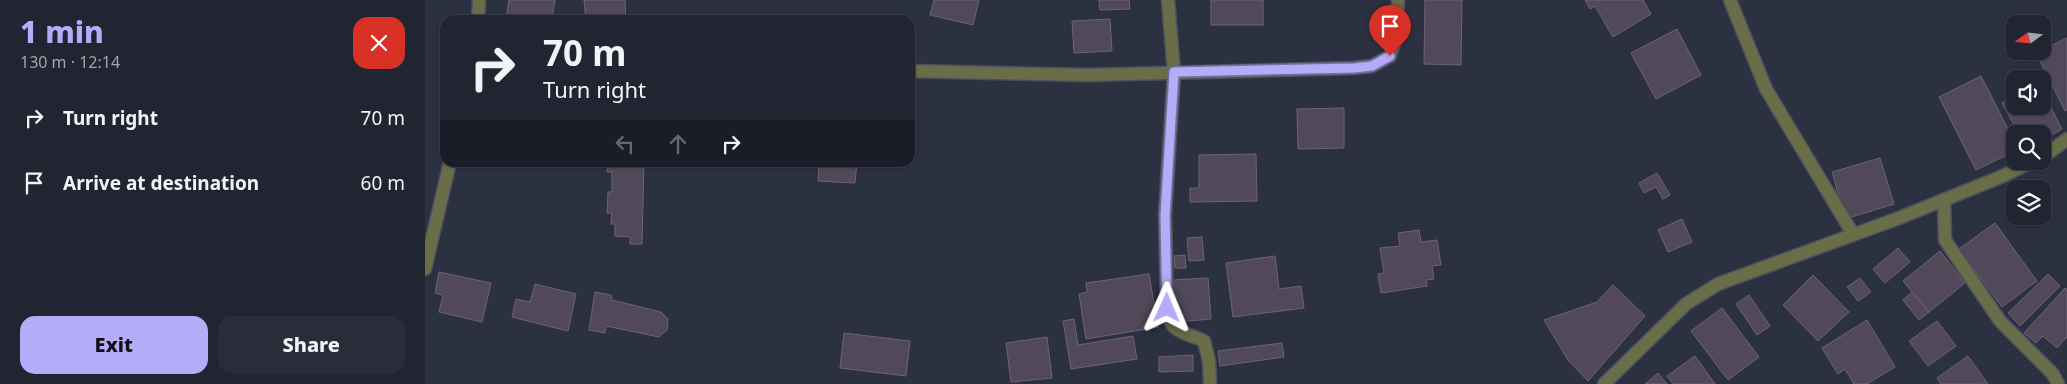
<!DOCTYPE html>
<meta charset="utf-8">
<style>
:root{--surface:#212531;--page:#292d39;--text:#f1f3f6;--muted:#a2a5ab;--line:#3e424d;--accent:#b5acf9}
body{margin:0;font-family:"Noto Sans",sans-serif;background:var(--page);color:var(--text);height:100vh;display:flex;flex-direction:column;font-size:19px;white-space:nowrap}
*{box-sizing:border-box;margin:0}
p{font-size:16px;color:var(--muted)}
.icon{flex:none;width:28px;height:28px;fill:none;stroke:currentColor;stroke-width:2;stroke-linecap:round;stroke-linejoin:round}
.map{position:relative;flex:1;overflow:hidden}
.sheet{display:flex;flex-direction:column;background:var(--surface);width:425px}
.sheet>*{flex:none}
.top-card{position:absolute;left:15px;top:15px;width:475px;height:152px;border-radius:15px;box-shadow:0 1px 4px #0004,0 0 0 1px var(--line);background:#212531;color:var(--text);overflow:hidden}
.needle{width:32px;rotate:255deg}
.tools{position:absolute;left:1581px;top:15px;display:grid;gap:10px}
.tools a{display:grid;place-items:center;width:45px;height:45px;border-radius:10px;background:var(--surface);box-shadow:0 1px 4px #0004,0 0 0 1px var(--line);font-size:25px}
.pin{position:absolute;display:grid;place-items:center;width:42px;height:42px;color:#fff;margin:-51px -21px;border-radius:50% 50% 50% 0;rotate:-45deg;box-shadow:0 0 5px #0007}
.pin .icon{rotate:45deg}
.me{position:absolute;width:55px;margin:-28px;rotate:1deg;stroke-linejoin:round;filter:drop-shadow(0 0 4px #0008)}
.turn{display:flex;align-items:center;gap:18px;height:105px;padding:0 20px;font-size:22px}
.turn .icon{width:65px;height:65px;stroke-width:2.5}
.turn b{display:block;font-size:35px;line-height:42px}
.lanes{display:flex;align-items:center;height:48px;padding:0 20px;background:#0003;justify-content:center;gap:25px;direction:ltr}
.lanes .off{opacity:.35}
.round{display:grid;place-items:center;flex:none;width:52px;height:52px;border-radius:15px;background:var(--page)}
.summary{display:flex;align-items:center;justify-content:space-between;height:85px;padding:0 20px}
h1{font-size:30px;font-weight:800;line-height:38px;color:var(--accent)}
.primary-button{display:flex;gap:10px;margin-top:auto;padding:10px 20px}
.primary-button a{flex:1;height:58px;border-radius:15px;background:var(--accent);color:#111;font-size:20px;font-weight:800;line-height:58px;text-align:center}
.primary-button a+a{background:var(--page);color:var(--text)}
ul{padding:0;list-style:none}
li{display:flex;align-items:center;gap:15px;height:65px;padding:0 20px}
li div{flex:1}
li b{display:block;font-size:19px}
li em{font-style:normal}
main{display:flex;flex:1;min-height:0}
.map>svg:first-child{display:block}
.building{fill:#51495a;stroke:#6c6476}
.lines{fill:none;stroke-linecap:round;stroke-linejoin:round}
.minor-casing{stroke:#4b505f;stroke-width:15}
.minor{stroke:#696d48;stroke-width:12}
.route-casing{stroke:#7670a2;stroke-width:12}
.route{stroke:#b5acf9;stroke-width:9}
</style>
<main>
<section class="sheet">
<div class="summary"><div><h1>1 min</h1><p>130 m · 12:14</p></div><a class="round" style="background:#d93025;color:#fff"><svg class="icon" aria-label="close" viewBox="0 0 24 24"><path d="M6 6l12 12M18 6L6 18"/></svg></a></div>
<ul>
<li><svg class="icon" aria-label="right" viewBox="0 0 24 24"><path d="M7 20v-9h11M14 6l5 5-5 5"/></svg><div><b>Turn right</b></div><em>70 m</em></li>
<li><svg class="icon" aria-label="arrive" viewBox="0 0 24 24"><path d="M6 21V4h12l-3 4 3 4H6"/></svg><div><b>Arrive at destination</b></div><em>60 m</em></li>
</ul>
<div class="primary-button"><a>Exit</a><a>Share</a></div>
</section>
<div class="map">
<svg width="1642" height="384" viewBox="0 0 1642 384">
<rect width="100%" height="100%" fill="#2c3141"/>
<g class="building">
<polygon points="84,0 130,0 127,20 81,20"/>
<polygon points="159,0 200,0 201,20 161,20"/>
<polygon points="509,0 554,0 548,25 505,15"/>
<polygon points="674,0 704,0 705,9 675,10"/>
<rect x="786" y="0" width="52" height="25"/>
<polygon points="1000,0 1037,0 1036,65 999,64"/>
<polygon points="1160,0 1218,0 1226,14 1188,37 1170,6 1165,9"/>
<polygon points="685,19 687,51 649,53 647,21"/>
<polygon points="1252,29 1276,75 1231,99 1206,53"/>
<polygon points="1642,38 1642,110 1640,111 1611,53"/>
<polygon points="1556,76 1590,143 1590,151 1551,170 1514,97"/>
<polygon points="1618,92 1637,129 1618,140 1618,134 1594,134 1577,103 1590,96 1590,106 1618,106"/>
<polygon points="919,108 919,148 873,149 872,109"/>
<polygon points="831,154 832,201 765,202 765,188 774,188 774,155"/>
<polygon points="1455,158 1469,204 1420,219 1407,172"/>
<polygon points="183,162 219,162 217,244 205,244 205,237 190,236 190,224 186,224 187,213 182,213 183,192 187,192 187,172 182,172"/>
<polygon points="389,162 432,162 430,183 393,181 394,165 389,165"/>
<polygon points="1232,173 1245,195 1238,199 1231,187 1219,193 1214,183"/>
<polygon points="1257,219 1267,242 1243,252 1233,230"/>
<polygon points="1570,223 1612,281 1577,307 1534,249"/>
<polygon points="994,230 996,242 1012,240 1016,265 1007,266 1009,279 1001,280 1002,286 956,293 953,274 959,273 955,248 975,246 973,233"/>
<polygon points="777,237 779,260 764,261 762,238"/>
<polygon points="1473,248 1485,262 1460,283 1448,269"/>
<polygon points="1515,251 1540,283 1504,312 1478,281"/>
<polygon points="760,255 761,268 750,268 749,256"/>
<polygon points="850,256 854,289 876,286 879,308 808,317 801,263"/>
<polygon points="14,272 66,283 57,322 14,312 18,295 10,293"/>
<polygon points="724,274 733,327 661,339 654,294 662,292 661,283"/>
<polygon points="1623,274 1635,286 1595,326 1583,313"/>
<polygon points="1388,275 1424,312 1393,341 1358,305"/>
<polygon points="783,278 786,319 752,322 748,280"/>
<polygon points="1435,278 1446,292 1433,301 1422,287"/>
<polygon points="110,284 151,294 143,331 87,317 91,299 105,302"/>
<polygon points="1188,285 1220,316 1163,381 1143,360 1119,320 1172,302"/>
<polygon points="1640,288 1642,290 1642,337 1632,348 1618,336 1611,343 1599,333"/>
<polygon points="170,292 186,295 187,300 236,312 243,319 242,330 234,337 181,326 180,333 164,330"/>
<polygon points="1487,292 1504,312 1494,320 1478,300"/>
<polygon points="1324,295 1345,326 1332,335 1311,304"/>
<polygon points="1297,308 1334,357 1303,380 1266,331"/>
<polygon points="649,319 653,345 708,336 712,359 646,369 638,321"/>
<polygon points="1442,320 1470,367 1442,384 1429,384 1420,369 1413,374 1397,348"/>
<polygon points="1512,321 1531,346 1503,366 1484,341"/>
<polygon points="419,333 485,341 481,376 415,368"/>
<polygon points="622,337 627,378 586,382 581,343"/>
<polygon points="857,343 859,357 795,366 793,351"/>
<polygon points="768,355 768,371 734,372 734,357"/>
<polygon points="1270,356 1290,384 1248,384 1242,376"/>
<polygon points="1543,356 1563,384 1516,384 1512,378"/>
<polygon points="1233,373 1242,384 1220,384 1225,380"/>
</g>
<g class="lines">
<g class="minor-casing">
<g id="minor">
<path d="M743,0L749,73L740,215L742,308C745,334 758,331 779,341L784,361L785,384"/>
<polyline points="1305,0 1341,89 1428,234"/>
<polyline points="53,20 54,0"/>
<polyline points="485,71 663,75 929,68 947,66 965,56 971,37 973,0"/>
<polyline points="1618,157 1642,139"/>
<polyline points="1519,200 1520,240 1575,321 1628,374 1633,384"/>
<polyline points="0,269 25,162"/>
<polyline points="1179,384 1261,304 1293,284 1474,218 1578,176 1608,161"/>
</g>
</g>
<use href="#minor" class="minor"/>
</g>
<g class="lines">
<g class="route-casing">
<polyline id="route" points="742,308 740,216 749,72 929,68 947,66 965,56"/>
</g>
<use href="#route" class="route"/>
</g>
</svg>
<div class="tools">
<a><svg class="needle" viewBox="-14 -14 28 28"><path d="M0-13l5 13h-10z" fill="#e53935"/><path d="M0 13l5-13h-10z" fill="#a2a5ab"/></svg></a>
<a><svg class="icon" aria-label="sound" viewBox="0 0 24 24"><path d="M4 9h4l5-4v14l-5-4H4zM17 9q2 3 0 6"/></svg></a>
<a><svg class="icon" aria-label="search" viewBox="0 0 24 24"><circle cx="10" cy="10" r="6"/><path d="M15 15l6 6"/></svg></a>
<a><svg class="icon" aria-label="layers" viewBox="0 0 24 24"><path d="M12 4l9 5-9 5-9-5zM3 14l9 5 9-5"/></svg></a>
</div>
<div class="pin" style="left:965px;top:56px;background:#d93025"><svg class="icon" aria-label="arrive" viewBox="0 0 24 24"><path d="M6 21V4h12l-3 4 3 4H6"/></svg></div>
<svg class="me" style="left:742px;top:308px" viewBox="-20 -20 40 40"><path d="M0-17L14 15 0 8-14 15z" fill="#b5acf9" stroke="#fff" stroke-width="4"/></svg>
<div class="top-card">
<div class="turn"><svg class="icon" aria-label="right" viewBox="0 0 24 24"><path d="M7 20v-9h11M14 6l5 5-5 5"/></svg><div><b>70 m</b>Turn right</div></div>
<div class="lanes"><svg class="icon off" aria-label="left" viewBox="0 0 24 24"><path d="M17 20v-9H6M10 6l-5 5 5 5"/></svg><svg class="icon off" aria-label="ahead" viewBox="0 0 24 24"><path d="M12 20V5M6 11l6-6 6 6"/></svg><svg class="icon" aria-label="right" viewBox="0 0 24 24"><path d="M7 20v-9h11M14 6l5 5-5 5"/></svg></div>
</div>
</div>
</main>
